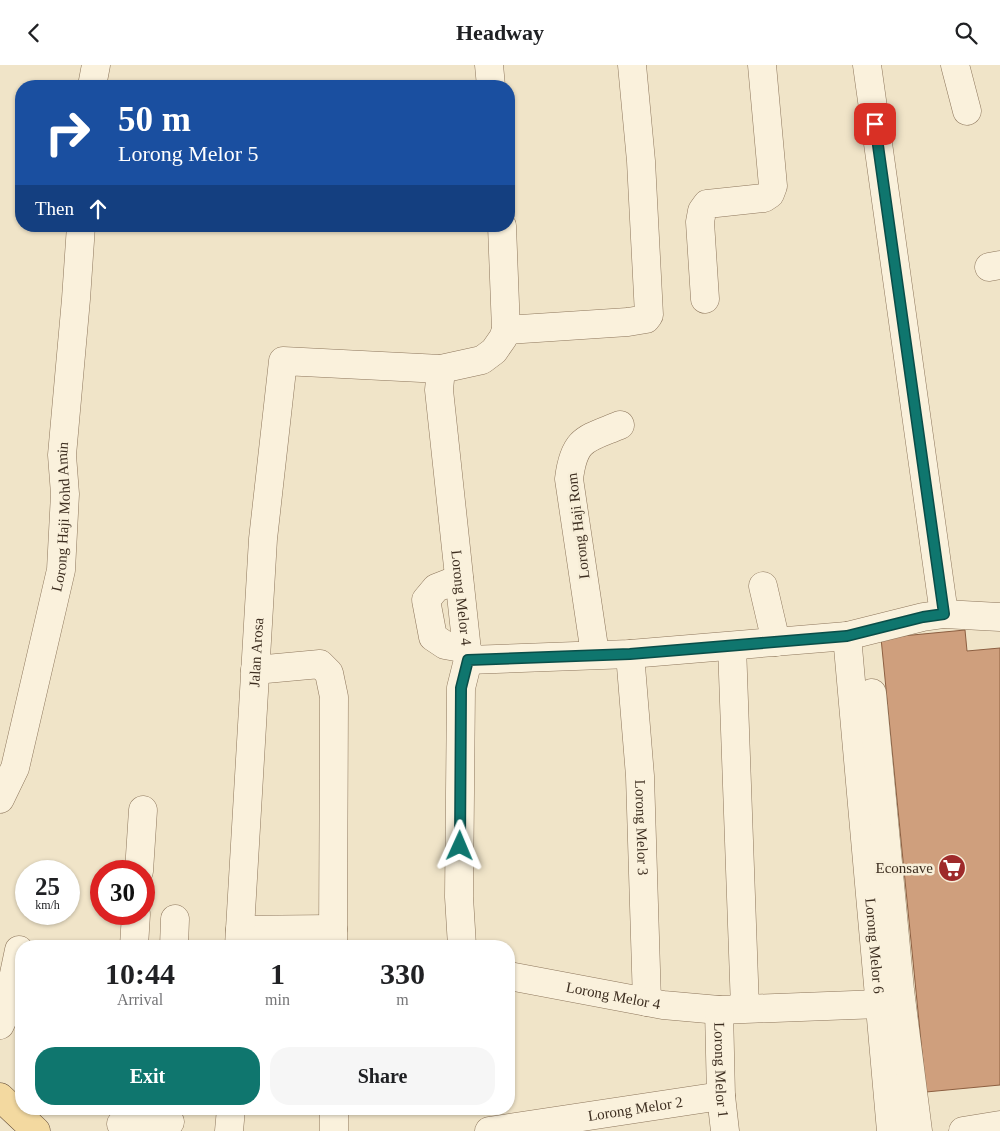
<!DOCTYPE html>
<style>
:root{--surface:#fff;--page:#f6f6f6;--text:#202124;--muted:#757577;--accent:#0f766e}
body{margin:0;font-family:Georgia,serif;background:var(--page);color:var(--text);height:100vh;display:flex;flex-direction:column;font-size:19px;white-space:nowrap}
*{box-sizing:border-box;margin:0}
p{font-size:16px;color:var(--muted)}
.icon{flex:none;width:28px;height:28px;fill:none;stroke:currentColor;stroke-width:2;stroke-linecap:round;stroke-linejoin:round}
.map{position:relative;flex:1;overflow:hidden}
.sheet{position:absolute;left:15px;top:875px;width:500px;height:175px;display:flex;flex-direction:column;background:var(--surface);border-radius:20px;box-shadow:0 1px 4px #0004}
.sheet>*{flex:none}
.guide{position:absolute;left:15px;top:15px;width:500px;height:152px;border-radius:20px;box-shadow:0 1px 4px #0004;background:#1a4fa0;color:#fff;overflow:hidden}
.speed{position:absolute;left:15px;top:795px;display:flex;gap:10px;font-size:25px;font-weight:700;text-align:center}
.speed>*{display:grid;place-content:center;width:65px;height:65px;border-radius:50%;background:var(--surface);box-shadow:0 1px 4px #0004;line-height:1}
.speed small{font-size:12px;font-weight:400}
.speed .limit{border:8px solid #d22;background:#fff;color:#111}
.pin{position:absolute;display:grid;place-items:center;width:42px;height:42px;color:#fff;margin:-21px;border-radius:10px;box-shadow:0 2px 8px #0006}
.me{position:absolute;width:55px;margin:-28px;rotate:1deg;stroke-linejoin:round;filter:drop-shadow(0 0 4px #0008)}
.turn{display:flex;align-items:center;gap:18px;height:105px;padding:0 20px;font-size:22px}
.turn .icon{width:65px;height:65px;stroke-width:2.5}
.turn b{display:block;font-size:35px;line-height:42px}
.then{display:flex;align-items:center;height:48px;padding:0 20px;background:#0003;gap:10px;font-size:19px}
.eta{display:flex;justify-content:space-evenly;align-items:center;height:85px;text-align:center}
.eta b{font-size:30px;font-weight:700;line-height:35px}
.cta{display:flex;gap:10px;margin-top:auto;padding:10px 20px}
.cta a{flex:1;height:58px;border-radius:20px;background:var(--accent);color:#fff;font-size:20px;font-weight:700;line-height:58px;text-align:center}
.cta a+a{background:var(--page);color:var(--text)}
header{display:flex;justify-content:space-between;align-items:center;height:65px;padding:0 20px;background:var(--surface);font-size:22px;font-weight:700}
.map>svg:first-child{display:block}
.building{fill:#cf9f7d;stroke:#8d5f41}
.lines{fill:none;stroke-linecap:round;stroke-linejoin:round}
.minor-casing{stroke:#8d765c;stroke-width:29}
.major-casing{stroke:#5b4430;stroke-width:29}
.minor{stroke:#faf1dc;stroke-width:28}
.major{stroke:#f3d9a0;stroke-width:28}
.route-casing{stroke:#0a4d48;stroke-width:12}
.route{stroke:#0f766e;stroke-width:9}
.labels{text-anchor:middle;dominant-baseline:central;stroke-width:5;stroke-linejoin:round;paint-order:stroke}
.street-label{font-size:15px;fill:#3d2e20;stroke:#f7eed8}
.poi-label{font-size:15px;fill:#3d2e20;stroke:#f7eed8;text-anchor:end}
</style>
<header><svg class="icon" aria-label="back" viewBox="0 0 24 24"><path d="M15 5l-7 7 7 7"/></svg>Headway<svg class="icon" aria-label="search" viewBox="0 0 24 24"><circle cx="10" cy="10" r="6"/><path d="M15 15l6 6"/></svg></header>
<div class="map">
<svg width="1000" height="1066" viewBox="0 0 1000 1066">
<rect width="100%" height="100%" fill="#f0e4c8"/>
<polygon class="building" points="965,565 967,586 1000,583 1000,1020 926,1027 881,573"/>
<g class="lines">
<g class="minor-casing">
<g id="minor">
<polyline points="489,0 491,21"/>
<polyline points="867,0 944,549"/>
<polyline points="955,0 967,46"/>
<polyline points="92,21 96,0"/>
<polyline points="989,202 1000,200"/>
<polyline points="705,234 700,157 702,146 707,139 764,133 770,129 773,121 762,0"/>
<polyline points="506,265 628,257 646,254 649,250 641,96 632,0"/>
<path id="s1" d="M441,304L439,325L468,595L461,623L459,832L462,881"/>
<polyline points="459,514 436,523 426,535 433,572 445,580 467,584"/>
<polyline points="763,521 776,577"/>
<path id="s2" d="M847,571L891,1066"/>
<polyline points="732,581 745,943"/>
<path d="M595,589L569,414C574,373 586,374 620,360"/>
<path id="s3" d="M630,589L640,711L647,937"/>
<polyline points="468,595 630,589 847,571 923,552 944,549 1000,552"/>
<polyline points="255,605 320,599 329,608 334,632 333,881"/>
<polyline points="872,628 900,925 918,1066"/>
<path id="s4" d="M0,734L15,703L61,505L65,429L62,390L76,234L81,161"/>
<polyline points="139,806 143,745"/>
<polyline points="240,865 333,864"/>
<polyline points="134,881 136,849"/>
<polyline points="174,881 175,854"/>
<path id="s5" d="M239,881L263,474L283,296L441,304L482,295L494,286L503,273L506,265L502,161"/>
<path id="s6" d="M509,911L663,940L719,945L880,939"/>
<path id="s7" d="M719,945L721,1031L725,1066"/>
<polyline points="0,960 6,947 19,885"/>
<polyline points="334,1044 334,1066"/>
<polyline points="121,1059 170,1057"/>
<polyline points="229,1066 231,1044"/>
<path id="s8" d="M489,1066L721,1031"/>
<polyline points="963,1066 1000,1060"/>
</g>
</g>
<g class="major-casing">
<polyline id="major" points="0,1032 36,1066"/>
</g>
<use href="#minor" class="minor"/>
<use href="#major" class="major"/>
</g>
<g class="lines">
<g class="route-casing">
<polyline id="route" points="460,781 461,623 468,595 630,589 847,571 923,552 944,549 875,59"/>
</g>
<use href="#route" class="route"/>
</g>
<defs>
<g id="supermarket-disc" transform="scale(1.4375)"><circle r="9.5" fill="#9e2a2b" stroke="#f7eed8"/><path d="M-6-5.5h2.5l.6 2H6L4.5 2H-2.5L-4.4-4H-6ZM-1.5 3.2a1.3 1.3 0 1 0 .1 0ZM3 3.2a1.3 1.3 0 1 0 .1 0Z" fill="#fff"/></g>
</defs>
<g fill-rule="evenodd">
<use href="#supermarket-disc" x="952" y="803"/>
</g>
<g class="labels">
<g class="street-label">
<text stroke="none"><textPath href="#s4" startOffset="291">Lorong Haji Mohd Amin</textPath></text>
<text transform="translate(578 461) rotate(-97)">Lorong Haji Rom</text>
<text stroke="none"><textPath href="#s1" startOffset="230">Lorong Melor 4</textPath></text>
<text stroke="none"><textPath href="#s5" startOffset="294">Jalan Arosa</textPath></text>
<text stroke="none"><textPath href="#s3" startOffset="174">Lorong Melor 3</textPath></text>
<text stroke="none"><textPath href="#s2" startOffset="311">Lorong Melor 6</textPath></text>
<text stroke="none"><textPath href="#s6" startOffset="106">Lorong Melor 4</textPath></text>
<text stroke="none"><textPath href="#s7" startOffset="60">Lorong Melor 1</textPath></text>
<text stroke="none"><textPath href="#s8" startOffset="148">Lorong Melor 2</textPath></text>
</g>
<g class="poi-label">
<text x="933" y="803">Econsave</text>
</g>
</g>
</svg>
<div class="speed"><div>25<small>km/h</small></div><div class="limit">30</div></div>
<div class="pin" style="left:875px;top:59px;background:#d93025"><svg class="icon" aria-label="arrive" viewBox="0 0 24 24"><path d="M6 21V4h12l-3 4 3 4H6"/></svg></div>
<svg class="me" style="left:460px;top:781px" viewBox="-20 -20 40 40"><path d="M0-17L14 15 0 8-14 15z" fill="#0f766e" stroke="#fff" stroke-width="4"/></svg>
<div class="guide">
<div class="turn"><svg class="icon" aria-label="right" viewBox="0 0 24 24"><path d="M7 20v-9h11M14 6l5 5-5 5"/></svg><div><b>50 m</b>Lorong Melor 5</div></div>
<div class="then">Then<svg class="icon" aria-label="ahead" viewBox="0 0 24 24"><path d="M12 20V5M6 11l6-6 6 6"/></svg></div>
</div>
<section class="sheet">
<div class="eta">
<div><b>10:44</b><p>Arrival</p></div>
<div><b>1</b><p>min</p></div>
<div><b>330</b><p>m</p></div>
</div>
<div class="cta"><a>Exit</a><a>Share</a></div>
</section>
</div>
